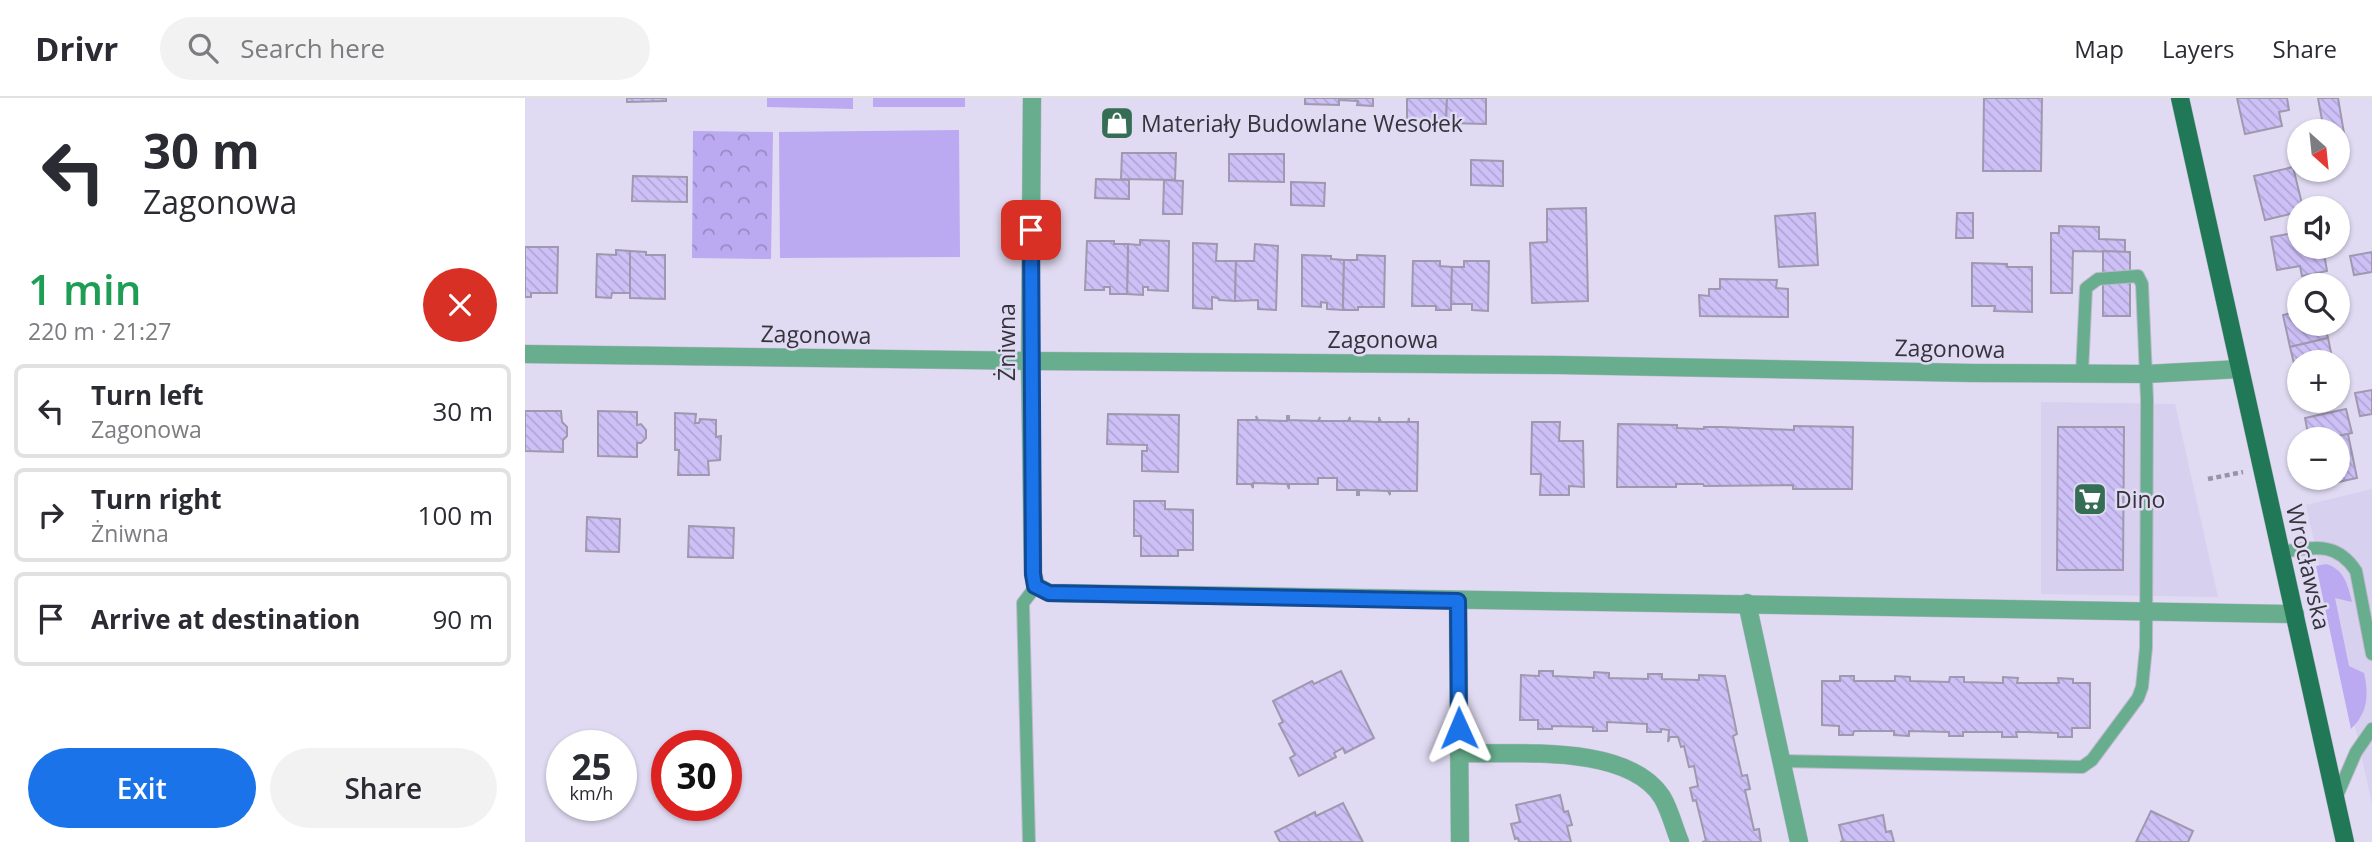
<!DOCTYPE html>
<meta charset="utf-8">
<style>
:root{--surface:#fff;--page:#f2f2f3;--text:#2b2b33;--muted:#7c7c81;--line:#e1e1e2;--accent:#1a73e8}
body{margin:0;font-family:"Open Sans",sans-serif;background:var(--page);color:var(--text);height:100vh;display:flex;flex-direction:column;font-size:26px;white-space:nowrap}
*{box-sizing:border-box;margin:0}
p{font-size:23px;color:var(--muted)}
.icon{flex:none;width:38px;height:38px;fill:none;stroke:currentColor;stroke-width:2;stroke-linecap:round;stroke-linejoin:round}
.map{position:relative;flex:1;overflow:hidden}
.side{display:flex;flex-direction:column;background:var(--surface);width:525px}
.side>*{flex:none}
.banner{background:#fff;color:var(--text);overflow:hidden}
.needle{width:46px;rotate:153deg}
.buttons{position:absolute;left:1762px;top:21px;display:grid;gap:14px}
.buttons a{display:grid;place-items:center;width:63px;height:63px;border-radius:50%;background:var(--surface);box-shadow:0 2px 5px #0004;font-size:35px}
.speed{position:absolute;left:21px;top:632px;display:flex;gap:14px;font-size:35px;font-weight:700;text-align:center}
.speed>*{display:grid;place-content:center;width:91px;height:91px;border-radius:50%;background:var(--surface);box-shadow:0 2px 5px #0004;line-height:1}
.speed small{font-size:18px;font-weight:400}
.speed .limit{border:10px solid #d22;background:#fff;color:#111}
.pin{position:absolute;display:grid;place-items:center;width:60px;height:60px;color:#fff;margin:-30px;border-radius:14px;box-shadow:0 4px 10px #0006}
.me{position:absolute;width:77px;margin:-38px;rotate:359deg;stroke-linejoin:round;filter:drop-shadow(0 0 5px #0008)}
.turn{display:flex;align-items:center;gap:24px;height:147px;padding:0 28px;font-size:32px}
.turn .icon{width:91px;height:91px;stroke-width:2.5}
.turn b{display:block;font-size:49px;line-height:60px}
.round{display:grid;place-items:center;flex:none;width:74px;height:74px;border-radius:37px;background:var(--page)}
.headline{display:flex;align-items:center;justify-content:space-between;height:119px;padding:0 28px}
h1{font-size:42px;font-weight:600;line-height:52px;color:#1e9e55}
.cta{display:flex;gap:14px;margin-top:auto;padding:14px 28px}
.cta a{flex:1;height:80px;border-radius:42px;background:var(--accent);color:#fff;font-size:28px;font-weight:600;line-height:80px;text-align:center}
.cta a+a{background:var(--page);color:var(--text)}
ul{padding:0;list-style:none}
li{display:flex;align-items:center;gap:21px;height:94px;margin:0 14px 10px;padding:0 14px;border:4px solid var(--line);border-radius:10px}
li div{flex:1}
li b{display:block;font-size:26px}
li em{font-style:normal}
header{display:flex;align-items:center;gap:42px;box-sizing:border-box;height:98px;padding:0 35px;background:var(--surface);border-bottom:2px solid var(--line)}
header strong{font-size:33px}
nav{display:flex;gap:38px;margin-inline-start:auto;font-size:24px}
.search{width:490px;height:63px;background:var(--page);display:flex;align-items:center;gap:18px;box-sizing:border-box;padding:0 24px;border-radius:38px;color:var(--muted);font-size:26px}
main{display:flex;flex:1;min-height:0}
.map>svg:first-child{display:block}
.built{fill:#d7d0ee}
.green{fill:#bba9f1}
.park{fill:url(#park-crowns)}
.building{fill:url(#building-back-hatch);stroke:#9e99ae;stroke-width:2}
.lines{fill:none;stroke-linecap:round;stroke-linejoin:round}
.lane-casing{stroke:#beb9ce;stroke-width:14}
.street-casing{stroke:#beb9ce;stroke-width:19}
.primary-casing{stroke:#beb9ce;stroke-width:19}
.path{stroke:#9894a5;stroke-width:4.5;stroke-dasharray:5 3.5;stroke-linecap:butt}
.lane{stroke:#68ae8e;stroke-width:12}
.street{stroke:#68ae8e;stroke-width:18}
.primary{stroke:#217857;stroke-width:18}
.route-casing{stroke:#114b97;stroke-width:18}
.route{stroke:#1a73e8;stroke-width:12}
.labels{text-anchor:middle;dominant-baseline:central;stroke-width:5;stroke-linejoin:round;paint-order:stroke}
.poi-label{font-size:23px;fill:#35333c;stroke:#e0dbf2;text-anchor:start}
.street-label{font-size:23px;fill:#35333c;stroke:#e0dbf2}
</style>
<header>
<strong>Drivr</strong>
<div class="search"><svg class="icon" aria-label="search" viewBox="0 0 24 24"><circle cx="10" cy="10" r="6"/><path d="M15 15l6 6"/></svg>Search here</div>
<nav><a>Map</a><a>Layers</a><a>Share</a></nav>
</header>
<main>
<section class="side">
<div class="banner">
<div class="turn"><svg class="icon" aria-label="left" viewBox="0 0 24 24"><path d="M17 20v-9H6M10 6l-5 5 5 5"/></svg><div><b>30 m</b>Zagonowa</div></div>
</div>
<div class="headline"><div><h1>1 min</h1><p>220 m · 21:27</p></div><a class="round" style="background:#d93025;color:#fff"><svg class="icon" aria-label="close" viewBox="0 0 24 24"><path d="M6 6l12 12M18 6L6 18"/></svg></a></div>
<ul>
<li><svg class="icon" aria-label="left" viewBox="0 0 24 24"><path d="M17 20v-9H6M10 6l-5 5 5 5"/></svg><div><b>Turn left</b><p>Zagonowa</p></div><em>30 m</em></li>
<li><svg class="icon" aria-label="right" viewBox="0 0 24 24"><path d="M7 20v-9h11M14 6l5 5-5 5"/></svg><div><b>Turn right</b><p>Żniwna</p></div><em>100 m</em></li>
<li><svg class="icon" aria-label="arrive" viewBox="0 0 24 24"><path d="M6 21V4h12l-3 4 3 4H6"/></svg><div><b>Arrive at destination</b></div><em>90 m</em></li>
</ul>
<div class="cta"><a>Exit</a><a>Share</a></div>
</section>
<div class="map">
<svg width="1847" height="744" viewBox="0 0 1847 744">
<defs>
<pattern id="park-crowns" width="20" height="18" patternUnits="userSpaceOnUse" patternTransform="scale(1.75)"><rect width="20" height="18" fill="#bba9f1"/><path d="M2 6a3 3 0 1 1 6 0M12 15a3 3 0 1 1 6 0" fill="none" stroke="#998ac4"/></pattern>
<pattern id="building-back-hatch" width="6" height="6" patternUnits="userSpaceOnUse" patternTransform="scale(1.75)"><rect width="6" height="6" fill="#cdc0f7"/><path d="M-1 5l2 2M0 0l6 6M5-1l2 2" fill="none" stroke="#b1a5d5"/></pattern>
</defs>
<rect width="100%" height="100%" fill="#e0dbf2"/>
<g class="built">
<polygon points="1516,304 1650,306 1693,499 1516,496"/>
<polygon points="1847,391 1847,706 1781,407"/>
</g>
<g class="green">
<polygon points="242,0 328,0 328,11 242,9"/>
<rect x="348" y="0" width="92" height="9"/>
<polygon points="434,32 435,159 255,160 254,34"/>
<path d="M1801,466C1819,471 1823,487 1827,504L1810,500L1824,568L1839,575C1844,598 1843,614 1826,631L1791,468Z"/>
</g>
<polygon class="park" points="168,33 248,34 246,161 167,160"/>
<g class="building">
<polygon points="102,0 141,0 141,3 102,4"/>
<polygon points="780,0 814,0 814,7 780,6"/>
<polygon points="814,0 848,0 848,8 832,7 833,3 814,2"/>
<polygon points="882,0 922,0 921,25 882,24"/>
<polygon points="922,0 961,0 961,26 921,25"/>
<polygon points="1459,0 1517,0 1516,73 1458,73"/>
<polygon points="1712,0 1762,0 1764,12 1754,14 1757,28 1720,36"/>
<polygon points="1793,0 1813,0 1820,41 1813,42 1813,33 1799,33"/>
<polygon points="597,55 651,55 650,82 596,81"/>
<polygon points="704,56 759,56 759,84 704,83"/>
<polygon points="946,62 978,63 978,88 946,87"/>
<polygon points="1768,69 1778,110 1774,110 1774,114 1740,122 1729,78"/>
<polygon points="108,78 162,79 162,104 107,103"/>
<polygon points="571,81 604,82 604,101 570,100"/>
<polygon points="639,82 658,83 657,116 638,116"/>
<polygon points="766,84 800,85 799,108 766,107"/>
<polygon points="1061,110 1063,203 1007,205 1005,145 1022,144 1022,111"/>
<polygon points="1290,115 1293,167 1254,169 1250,118"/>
<polygon points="1432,115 1448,115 1448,140 1431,140"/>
<polygon points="1534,128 1574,129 1574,141 1600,142 1600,154 1548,153 1547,195 1526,195 1526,135 1534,135"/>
<polygon points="1774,134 1774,149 1798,149 1802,173 1777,178 1775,168 1752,172 1746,139"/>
<polygon points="615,142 644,143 643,193 623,192 623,189 618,189 618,197 602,196 603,146 615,147"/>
<polygon points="562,143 589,143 589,146 603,146 602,196 585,196 585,189 579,189 579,192 560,192"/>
<polygon points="668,145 692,146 691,163 711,163 710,203 694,202 693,200 687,199 687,211 668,210"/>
<polygon points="730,146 753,148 751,212 733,211 733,202 710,203 711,163 729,163"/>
<polygon points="0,149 33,149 32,195 6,195 6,199 0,199"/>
<polygon points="91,152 105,153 105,195 87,195 86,200 71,199 72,156 91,157"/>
<polygon points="105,153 121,154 121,157 140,157 140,201 105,200"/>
<polygon points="1578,153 1605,154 1605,218 1578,218"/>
<polygon points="1847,154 1847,174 1829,177 1825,158"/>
<polygon points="777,157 806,158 806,161 819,162 818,212 802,211 802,205 796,204 796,209 777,208"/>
<polygon points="832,157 860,158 859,209 833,209 833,212 818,212 819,162 832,162"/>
<polygon points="888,163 915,163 915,168 927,169 926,212 911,212 911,208 887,208"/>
<polygon points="939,163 964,163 963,213 947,212 947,206 926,206 927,169 939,169"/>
<polygon points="1447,165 1482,166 1482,169 1507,169 1507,214 1469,213 1470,208 1447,208"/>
<polygon points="1195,181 1252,182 1251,190 1263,191 1263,219 1175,218 1174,197 1184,198 1184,191 1195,191"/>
<polygon points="1774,213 1774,226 1799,226 1803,240 1765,249 1758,217"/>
<polygon points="1803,240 1808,264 1774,264 1774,278 1772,278 1765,249"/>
<polygon points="1847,292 1847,316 1835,318 1830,295"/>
<polygon points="1821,311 1827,335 1800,341 1784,341 1780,320"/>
<polygon points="0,313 36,313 37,324 42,329 42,338 38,342 38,354 0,353"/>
<polygon points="73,313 112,314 112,327 116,326 121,332 121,340 116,345 112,345 112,359 73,358"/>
<polygon points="150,315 171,316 170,325 174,325 175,321 191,322 191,339 196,338 195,362 183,363 184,377 153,377 154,352 150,352"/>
<polygon points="583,316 654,317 653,374 617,373 617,353 622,353 622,347 582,346"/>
<polygon points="731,318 733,322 762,323 762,318 764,318 764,322 793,323 795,319 794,323 823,323 825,319 825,323 854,324 854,319 856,324 883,324 884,320 884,324 893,324 892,393 865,393 865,397 863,393 834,392 834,397 832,397 832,392 812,392 812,380 793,380 793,386 764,386 764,391 762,386 728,385 728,390 726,386 712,386 713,322 732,322"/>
<polygon points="1007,324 1035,324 1034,343 1058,343 1059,389 1044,388 1044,397 1015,397 1016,376 1006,376"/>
<polygon points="1093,326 1152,327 1152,330 1179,331 1179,329 1197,329 1269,332 1269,328 1328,329 1327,391 1268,391 1268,387 1179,388 1178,386 1151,386 1151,389 1092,389"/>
<polygon points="1533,329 1599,329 1598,472 1532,472"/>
<polygon points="1823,336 1832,380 1795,388 1793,380 1813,380 1813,341 1800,341"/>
<polygon points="609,403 640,403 640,411 668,412 668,452 653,452 653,458 616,458 616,438 609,438"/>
<polygon points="62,419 95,421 94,454 61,453"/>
<polygon points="164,428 209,430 208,460 163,459"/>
<polygon points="816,573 849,640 820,655 818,650 809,655 811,659 774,678 765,660 770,657 754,626 758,624 748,603 787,583 789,586"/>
<polygon points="1014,573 1028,573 1028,578 1069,580 1069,574 1084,575 1084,580 1123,581 1123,576 1137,576 1137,581 1174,582 1174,577 1200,578 1212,636 1208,638 1217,678 1222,677 1225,691 1220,692 1229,732 1234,731 1236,744 1177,744 1181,743 1171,702 1168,703 1165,690 1173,688 1169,668 1164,669 1159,648 1156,649 1153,639 1145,639 1143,644 1144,632 1136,631 1136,634 1122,634 1122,626 1082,624 1082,633 1068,633 1068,629 1027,628 1027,631 1013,631 1013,622 995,622 996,577 1014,578"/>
<polygon points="1315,578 1329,578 1329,583 1370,583 1370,578 1385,579 1385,583 1424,584 1425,579 1439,579 1439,584 1478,585 1478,579 1493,580 1492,585 1534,585 1533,580 1548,581 1548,585 1565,585 1565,630 1547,630 1547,639 1533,639 1533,635 1502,634 1491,634 1492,639 1477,639 1477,634 1438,634 1438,638 1424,638 1424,634 1384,633 1384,638 1369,637 1369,633 1329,633 1328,637 1314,637 1314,628 1297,627 1297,583 1315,583"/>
<polygon points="1035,697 1039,714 1043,713 1047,727 1042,728 1046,744 994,744 993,740 990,741 986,726 995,724 991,707"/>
<polygon points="818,705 838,744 755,744 750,734 790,714 791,718"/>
<polygon points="1626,713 1668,733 1663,744 1611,744"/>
<polygon points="1358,717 1361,734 1366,733 1369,744 1315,744 1318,743 1314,727"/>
</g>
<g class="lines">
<g class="lane-casing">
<g id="lane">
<path d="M1756,454C1787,450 1811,442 1831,473L1847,556"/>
<polyline points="1257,663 1557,669 1567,662 1613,600 1617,589 1621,550 1622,302 1617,186 1613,178 1573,181 1561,190 1557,275"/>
<polyline points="1811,700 1831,654 1847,631"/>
<polyline points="504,744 498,505 511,488"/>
</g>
</g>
<g class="street-casing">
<g id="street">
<path d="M507,0L505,263L508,476L511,488L524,495C939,503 1355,507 1770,516"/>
<polyline points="0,256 505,263 1034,267 1447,275 1621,276 1715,271"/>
<polyline points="933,503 935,744"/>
<polyline points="1222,505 1274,744"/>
<path d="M934,655C991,657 1102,645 1137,699C1145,712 1149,730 1155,744"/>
</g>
</g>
<g class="primary-casing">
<polyline id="primary" points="1655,0 1820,744"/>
</g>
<polyline class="path" points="1683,381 1718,374"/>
<use href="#lane" class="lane"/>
<use href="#street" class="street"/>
<use href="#primary" class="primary"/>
</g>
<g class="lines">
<g class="route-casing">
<polyline id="route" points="506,132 508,476 510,488 524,495 933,503 934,630"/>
</g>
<use href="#route" class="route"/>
</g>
<defs>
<g id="shop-square" transform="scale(1.75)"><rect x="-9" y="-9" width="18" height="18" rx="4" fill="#356d55" stroke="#e0dbf2"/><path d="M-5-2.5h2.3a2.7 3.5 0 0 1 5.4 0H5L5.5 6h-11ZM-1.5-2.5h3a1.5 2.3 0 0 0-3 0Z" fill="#fff"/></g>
<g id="supermarket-square" transform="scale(1.75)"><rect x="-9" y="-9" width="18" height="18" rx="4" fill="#356d55" stroke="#e0dbf2"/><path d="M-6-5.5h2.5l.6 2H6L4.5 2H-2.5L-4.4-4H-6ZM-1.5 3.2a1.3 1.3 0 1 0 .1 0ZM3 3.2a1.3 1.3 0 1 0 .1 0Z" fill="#fff"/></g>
</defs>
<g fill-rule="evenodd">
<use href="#shop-square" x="592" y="25"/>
<use href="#supermarket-square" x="1565" y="401"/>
</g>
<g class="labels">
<g class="poi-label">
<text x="616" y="25">Materiały Budowlane Wesołek</text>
<text x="1590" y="401">Dino</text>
</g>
<g class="street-label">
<text transform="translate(291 236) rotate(1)">Zagonowa</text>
<text x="858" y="241">Zagonowa</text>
<text transform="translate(481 244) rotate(-90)">Żniwna</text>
<text transform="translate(1425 250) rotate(1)">Zagonowa</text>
<text transform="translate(1784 469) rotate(77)">Wrocławska</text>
</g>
</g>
</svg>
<div class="buttons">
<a><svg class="needle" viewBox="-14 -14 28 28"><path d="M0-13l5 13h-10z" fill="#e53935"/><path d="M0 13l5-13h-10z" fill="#7c7c81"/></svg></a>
<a><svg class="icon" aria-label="sound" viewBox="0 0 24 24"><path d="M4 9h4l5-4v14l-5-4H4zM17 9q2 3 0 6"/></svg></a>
<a><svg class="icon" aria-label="search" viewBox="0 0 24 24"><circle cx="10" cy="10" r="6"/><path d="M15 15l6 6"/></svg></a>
<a>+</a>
<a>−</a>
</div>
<div class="speed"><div>25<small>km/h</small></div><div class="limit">30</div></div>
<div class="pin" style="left:506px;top:132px;background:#d93025"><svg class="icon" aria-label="arrive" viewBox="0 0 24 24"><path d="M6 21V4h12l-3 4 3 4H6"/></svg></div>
<svg class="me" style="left:934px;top:630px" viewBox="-20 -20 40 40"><path d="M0-17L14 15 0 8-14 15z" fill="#1a73e8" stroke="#fff" stroke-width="4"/></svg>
</div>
</main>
